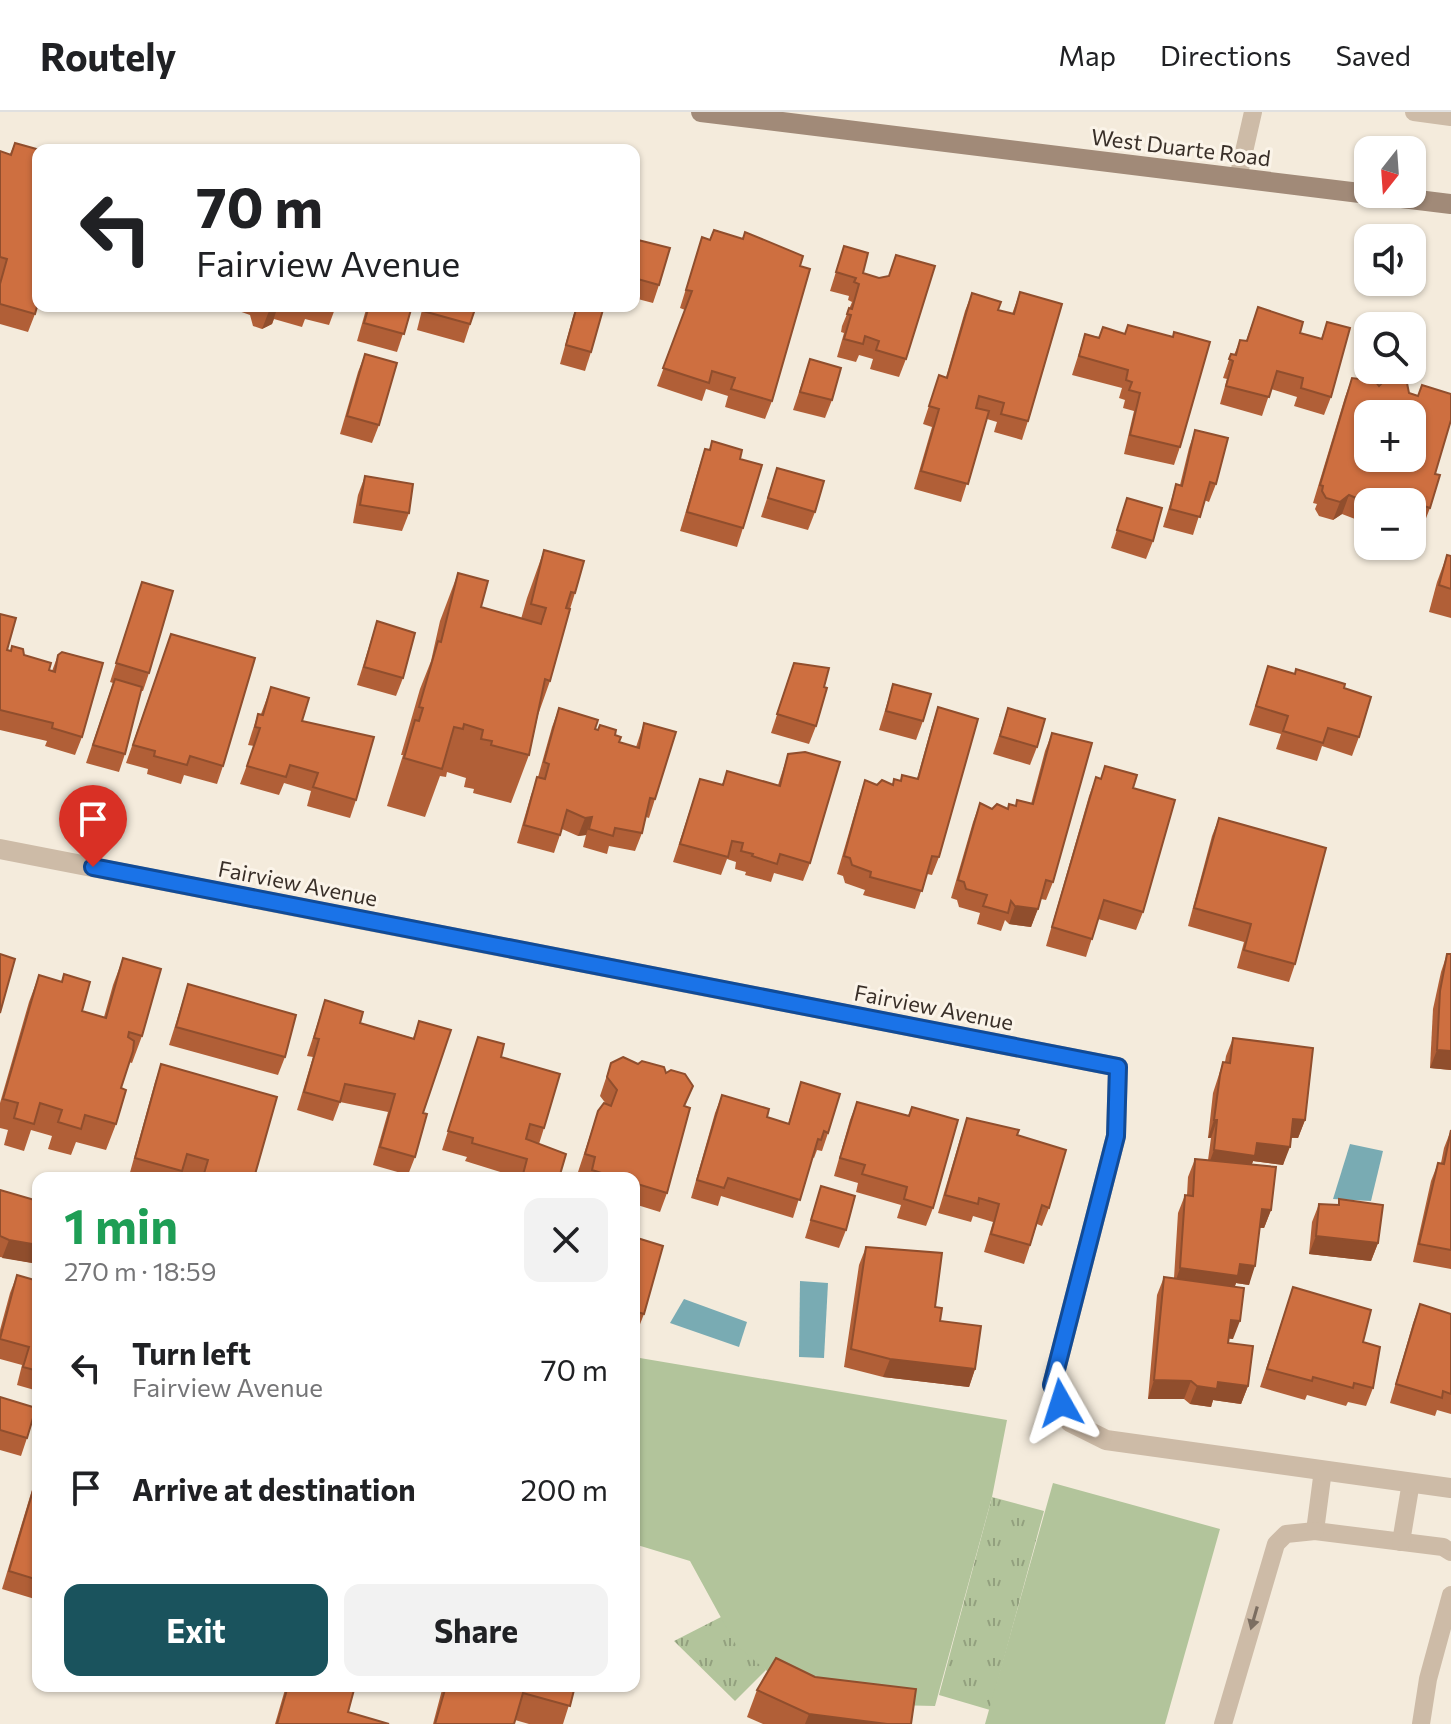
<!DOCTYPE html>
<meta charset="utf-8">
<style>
:root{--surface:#fff;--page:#f2f2f2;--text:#202124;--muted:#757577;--line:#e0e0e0;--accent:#1a535d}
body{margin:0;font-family:Commissioner,sans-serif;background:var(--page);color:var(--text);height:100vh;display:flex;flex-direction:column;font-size:30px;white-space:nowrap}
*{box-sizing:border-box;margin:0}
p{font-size:26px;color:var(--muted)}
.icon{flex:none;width:44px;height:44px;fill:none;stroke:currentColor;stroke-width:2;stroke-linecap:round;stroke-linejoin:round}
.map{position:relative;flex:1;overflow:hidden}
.sheet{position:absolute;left:32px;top:1060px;width:608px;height:520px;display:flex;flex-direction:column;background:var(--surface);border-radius:16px;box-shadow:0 2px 6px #0004}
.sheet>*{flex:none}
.guide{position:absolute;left:32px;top:32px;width:608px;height:168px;border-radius:16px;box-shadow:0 2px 6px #0004;background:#fff;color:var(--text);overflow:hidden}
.needle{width:52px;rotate:197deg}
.fabs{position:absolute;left:1354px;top:24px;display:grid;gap:16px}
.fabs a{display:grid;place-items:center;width:72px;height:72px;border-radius:16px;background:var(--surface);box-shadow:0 2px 6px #0004;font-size:40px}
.pin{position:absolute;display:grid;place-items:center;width:68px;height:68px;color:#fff;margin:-82px -34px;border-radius:50% 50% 50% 0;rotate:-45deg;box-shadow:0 0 8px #0007}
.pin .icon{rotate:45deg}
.me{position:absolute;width:88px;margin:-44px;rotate:354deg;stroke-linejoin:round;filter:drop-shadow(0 0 6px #0008)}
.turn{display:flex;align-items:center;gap:28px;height:168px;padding:0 32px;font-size:36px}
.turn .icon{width:104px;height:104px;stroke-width:2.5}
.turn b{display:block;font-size:56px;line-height:68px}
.round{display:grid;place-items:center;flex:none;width:84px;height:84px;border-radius:16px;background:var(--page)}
.headline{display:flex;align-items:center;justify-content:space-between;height:136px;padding:0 32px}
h1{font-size:48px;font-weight:700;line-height:60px;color:#1e9e55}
.action{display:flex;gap:16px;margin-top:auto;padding:16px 32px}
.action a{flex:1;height:92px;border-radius:16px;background:var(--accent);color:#fff;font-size:32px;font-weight:700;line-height:92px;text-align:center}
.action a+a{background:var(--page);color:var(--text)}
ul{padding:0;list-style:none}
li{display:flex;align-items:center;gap:24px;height:120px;padding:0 32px}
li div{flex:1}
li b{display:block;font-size:30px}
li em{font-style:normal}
header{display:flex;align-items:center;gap:48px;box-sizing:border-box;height:112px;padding:0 40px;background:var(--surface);border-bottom:2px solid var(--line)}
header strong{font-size:38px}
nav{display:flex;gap:44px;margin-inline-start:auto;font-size:28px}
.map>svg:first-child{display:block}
.park{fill:url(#park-tufts)}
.pitch{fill:#b2c49b}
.water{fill:#79abb3}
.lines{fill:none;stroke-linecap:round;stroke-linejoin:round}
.service{stroke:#cdbba7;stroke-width:18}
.tertiary{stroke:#cdbba7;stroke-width:20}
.secondary{stroke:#a18a78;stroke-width:20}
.wall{fill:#b15f37}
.shaded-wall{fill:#904e2d}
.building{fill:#ce6f40;stroke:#904e2d;stroke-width:2;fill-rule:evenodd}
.oneway{fill:#7c6e61}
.route-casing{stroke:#114b97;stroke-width:20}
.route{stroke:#1a73e8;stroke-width:14}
.labels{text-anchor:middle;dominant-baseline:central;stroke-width:6;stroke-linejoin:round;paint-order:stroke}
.street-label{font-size:22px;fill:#392f28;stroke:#fbf4e9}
</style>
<header>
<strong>Routely</strong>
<nav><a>Map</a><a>Directions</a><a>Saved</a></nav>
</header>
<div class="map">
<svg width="1451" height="1612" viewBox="0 0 1451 1612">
<defs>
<pattern id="park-tufts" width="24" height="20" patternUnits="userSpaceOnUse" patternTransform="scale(2)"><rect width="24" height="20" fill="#b2c49b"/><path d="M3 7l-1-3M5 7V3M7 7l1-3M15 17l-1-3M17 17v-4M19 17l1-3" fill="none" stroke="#92a07e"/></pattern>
</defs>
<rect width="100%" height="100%" fill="#f4ebdc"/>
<g class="park">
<polygon points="992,1385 1044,1399 990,1598 939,1583"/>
<polygon points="721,1505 766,1558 735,1589 674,1529"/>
</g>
<g class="pitch">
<polygon points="634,1245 1007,1308 992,1385 935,1594 805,1591 736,1533 690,1449 634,1432"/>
<polygon points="1053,1371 1220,1417 1165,1612 985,1612"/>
</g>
<g class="water">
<polygon points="1350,1032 1383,1039 1371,1089 1333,1087"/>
<polygon points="800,1169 828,1171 824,1246 799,1245"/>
<polygon points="684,1187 747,1210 739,1235 670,1211"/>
</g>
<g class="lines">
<g class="service">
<polyline points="1414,0 1451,5"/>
<polyline points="1238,66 1253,0"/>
<polyline points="1323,1358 1315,1419 1443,1435 1451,1440"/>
<polyline points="1401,1430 1411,1370"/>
<polyline points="1223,1612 1276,1432 1286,1422 1315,1419"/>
<polyline points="1421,1612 1428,1567 1451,1483"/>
</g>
<polyline class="tertiary" points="0,737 1118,955 1116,1024 1052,1273 1070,1310 1106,1328 1451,1376"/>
<g class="secondary">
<polyline points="701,0 1368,82"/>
<polyline points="1369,82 1451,92"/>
</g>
</g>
<g class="wall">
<polygon points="15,31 35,202 28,220 0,212 0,39 10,42"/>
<polygon points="702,125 800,154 772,289 765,307 725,295 728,284 706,277 702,289 657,274 685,198 680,196"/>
<polygon points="634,127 659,173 653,191 634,186"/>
<polygon points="844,134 863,161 879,166 888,165 896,143 906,247 899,265 870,257 873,247 859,243 856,250 837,245 844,221 841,220 842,214 852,190 848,188 849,184 830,179"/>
<polygon points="1020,180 1028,309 1022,328 994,320 997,310 987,307 961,390 914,377 932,315 923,312 939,263 946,265 965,199 972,181 998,198 1012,202"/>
<polygon points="234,194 336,194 329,213 305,207 302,215 274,207 272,212 262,217 253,214 250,203 233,197"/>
<polygon points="367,194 412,194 397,240 357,229"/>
<polygon points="423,194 499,194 496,200 476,194 464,231 417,218"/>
<polygon points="576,194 604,194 591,240 585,259 560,252"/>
<polygon points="1258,195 1300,221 1321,227 1327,210 1331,285 1324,303 1294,294 1297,285 1271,277 1262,304 1220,292 1227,267 1223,266 1231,242 1234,243 1240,228 1246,229"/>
<polygon points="1103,215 1180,335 1174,353 1124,342 1134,299 1123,296 1125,288 1119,286 1122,276 1072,263 1085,222 1099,225"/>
<polygon points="365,242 379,313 372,331 340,322 358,260"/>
<polygon points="810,247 832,288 825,306 793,298"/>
<polygon points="1352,266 1409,281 1435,362 1430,396 1423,414 1412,411 1412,390 1368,390 1368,412 1342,402 1333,408 1319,404 1315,397 1317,392 1313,391 1345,285"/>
<polygon points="1195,318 1216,372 1209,390 1204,388 1193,423 1163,415 1176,372 1180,373 1189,336"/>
<polygon points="705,337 740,347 743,416 737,435 680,419 699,355"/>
<polygon points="777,356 815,400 808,418 761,405"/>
<polygon points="365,364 409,401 402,419 353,411 358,383"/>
<polygon points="1127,386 1153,429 1146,447 1111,436"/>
<polygon points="544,438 575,481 570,497 550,569 538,603 529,643 511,691 473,681 474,677 464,675 466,666 447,660 446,665 440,664 425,705 387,694 403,643 401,643 420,577 431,549 440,509 458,461 481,495 521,507 527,486"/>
<polygon points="1447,443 1451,444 1451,506 1429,500 1437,470"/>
<polygon points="142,470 149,561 143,579 141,579 125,642 119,660 86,651 113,571 110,570"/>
<polygon points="0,502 7,538 10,539 12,534 24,543 52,559 58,543 82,625 75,643 45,634 47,629 0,618"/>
<polygon points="377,509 403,566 396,584 357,573"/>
<polygon points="171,522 223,654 217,672 184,663 181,672 147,662 148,657 126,651"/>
<polygon points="794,551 824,575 816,614 809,632 771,621"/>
<polygon points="1268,554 1344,576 1359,625 1352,644 1322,634 1317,649 1276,637 1281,622 1249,613"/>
<polygon points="893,572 923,609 916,628 879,618"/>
<polygon points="271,575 302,609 356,688 350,706 307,694 311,679 284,671 279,683 240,672 254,634 248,633 252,620 258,602 261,602"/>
<polygon points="938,595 939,745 932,763 927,762 915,797 863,783 865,778 845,771 843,764 837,762 859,686 865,668 877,673 892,673 894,667 900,669 902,663 917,667 932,613"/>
<polygon points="559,596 595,617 615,623 619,630 636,635 644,611 655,687 649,706 646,705 642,721 635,739 609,734 607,742 583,735 586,723 578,724 562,717 554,741 517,731 531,683 538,665 552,615"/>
<polygon points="1008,596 1037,635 1030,653 993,642"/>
<polygon points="1052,621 1053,770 1046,788 1041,787 1031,815 1009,812 1005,808 1001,819 977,812 980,801 959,795 957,788 951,786 973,710 980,691 992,697 1008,697 1015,694 1031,692 1045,639"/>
<polygon points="788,642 810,751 803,769 774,761 771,770 745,763 746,760 735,757 736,750 727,747 721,763 673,750 700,667 722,673 727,659 778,673"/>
<polygon points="1105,654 1133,676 1143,800 1136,818 1098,807 1086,845 1046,834 1089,684 1096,665 1101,667"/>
<polygon points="1219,706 1295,852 1289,870 1237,856 1244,830 1188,814 1212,724"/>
<polygon points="1447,842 1451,842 1451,958 1430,956 1433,897 1441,860"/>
<polygon points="123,846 142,924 132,951 129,950 121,976 116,1012 106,1038 76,1030 71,1043 48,1037 52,1024 31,1018 24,1039 4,1033 8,1018 0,1016 0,991 29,890 39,863 61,870 64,862 82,899 104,905 113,873"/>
<polygon points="188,872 285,945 278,963 169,933"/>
<polygon points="325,888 360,911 413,926 419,909 423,1001 415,1045 408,1063 373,1053 388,1000 340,990 333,1009 297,998 313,945 307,944"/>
<polygon points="478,925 501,945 544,1016 539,1032 559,1066 520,1066 465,1049 467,1045 442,1038"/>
<polygon points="1233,926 1305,1008 1298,1026 1291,1026 1283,1053 1253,1049 1252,1052 1271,1098 1264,1116 1260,1116 1249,1173 1236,1171 1235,1174 1233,1227 1228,1226 1228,1231 1248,1274 1241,1292 1213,1288 1211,1295 1190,1292 1184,1287 1148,1287 1157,1183 1164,1165 1174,1166 1178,1101 1185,1083 1187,1083 1188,1065 1195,1047 1208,1048 1211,1026 1208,1026 1213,981 1223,950 1225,950 1226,944"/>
<polygon points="611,951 638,952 666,961 685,995 667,1081 660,1100 634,1092 634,1066 588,1066 589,1063 578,1060 598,999 607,993 600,984"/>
<polygon points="161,952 254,1066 201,1066 181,1061 179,1066 135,1066 129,1064 155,970"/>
<polygon points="801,970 828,1021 822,1039 817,1038 814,1046 812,1045 793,1106 721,1084 718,1094 691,1086 715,1001 722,983 767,1005 788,1012"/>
<polygon points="857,990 908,1004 912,995 933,1096 926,1114 897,1106 901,1093 856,1080 858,1071 834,1064 850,1008"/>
<polygon points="967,1006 1017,1023 1049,1096 1042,1114 1037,1112 1024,1152 984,1140 993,1110 973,1104 971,1110 938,1101 961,1024"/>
<polygon points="1451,1018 1451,1157 1413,1150 1431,1069 1438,1051 1441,1051 1444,1036"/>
<polygon points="821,1074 846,1118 839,1136 805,1126"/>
<polygon points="0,1078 38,1089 38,1152 0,1145"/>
<polygon points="1339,1087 1378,1131 1371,1149 1309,1142 1312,1110 1319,1092 1338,1093"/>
<polygon points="634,1125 644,1202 637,1220 634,1219"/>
<polygon points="866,1135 935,1195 940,1209 975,1257 969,1275 883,1265 844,1255 859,1153"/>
<polygon points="17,1163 38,1169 38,1279 17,1273 22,1253 0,1247 0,1218 10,1181"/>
<polygon points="1293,1175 1363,1230 1373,1276 1366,1294 1348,1290 1346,1294 1307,1283 1305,1288 1260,1275"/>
<polygon points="1420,1192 1451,1202 1451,1302 1437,1298 1435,1304 1390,1291 1413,1211"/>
<polygon points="0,1285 27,1326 21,1344 0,1338"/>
<polygon points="38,1358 38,1488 2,1477"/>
<polygon points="286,1574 355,1574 348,1600 389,1612 275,1612"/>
<polygon points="443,1574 575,1574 563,1612 529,1612 515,1608 514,1612 433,1612"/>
<polygon points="757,1578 911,1612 763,1612 747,1605"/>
</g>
<g class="shaded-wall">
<polygon points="278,194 272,212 262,217 269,199"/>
<polygon points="1349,383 1342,402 1333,408 1340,390"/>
<polygon points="592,705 586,723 578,724 585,706"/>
<polygon points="1015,794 1038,797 1031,815 1009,812"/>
<polygon points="1437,938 1451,939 1451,958 1430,956"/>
<polygon points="1293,1007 1305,1008 1298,1026 1286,1025"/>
<polygon points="1214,1008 1217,1008 1211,1026 1208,1026"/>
<polygon points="1257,1031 1290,1035 1283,1053 1253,1049 1248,1062 1207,1057 1214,1038"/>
<polygon points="1262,1097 1271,1098 1264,1116 1256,1115"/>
<polygon points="1316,1124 1378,1131 1371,1149 1309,1142"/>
<polygon points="9,1128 38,1133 38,1152 2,1146"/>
<polygon points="1240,1152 1255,1154 1249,1173 1236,1171 1232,1182 1174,1174 1180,1156"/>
<polygon points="1231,1208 1240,1209 1233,1227 1224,1226"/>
<polygon points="890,1247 975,1257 969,1275 883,1265"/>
<polygon points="1154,1268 1191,1269 1184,1287 1148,1287"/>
<polygon points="1218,1270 1248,1274 1241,1292 1213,1288 1211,1295 1190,1292 1197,1274"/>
<polygon points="809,1602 887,1612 805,1612"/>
</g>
<g class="building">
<polygon points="15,31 40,38 38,38 38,191 35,202 0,192 0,172 7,147 0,145 0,39 11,43"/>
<polygon points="714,118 743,127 745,120 803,144 800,154 810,157 772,289 731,277 735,266 712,259 709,271 663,256 692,179 686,178 702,125 710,128"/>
<polygon points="634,127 670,136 659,173 634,166"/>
<polygon points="844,134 868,141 863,161 879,166 889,164 896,143 935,154 906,247 876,238 879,229 865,224 863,232 844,227 851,203 847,202 849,196 852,197 859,172 854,170 856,166 836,160"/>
<polygon points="1020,180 1062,192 1028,309 1001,302 1004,291 979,284 976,296 989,299 968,372 921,359 939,297 929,294 939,263 947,266 972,181 1001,190 998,198 1014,202"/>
<polygon points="259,194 278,194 269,199 259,196"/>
<polygon points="369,194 412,194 404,222 364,211"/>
<polygon points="425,194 476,194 470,212 423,199"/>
<polygon points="577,194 604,194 591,240 566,233"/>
<polygon points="1258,195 1303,210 1300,221 1322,227 1327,210 1350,216 1331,285 1301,276 1303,266 1277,259 1269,285 1226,274 1233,249 1229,247 1231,242 1236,243 1240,228 1247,229"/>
<polygon points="1128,213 1173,225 1174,220 1210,230 1180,335 1130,323 1140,281 1129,278 1132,270 1126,268 1128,258 1079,244 1085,222 1099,226 1103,215 1125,222"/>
<polygon points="365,242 397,251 379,313 347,304"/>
<polygon points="810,247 841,256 832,288 800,280"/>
<path d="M1388,265L1407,271L1409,281L1418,284L1422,273L1451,282V308L1435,362L1440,363L1430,396L1418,392L1416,400L1412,399V390H1388L1387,388L1385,390H1368V391L1349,383L1340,390L1326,386L1322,379L1323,374L1320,373L1352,266L1375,269L1379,274ZM1368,302H1412V346H1368Z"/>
<polygon points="1195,318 1228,326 1216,372 1210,370 1200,405 1170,397 1176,372 1182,374"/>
<polygon points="712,329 742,338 740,347 762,353 743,416 687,400 705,337 710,338"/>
<polygon points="777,356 824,369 815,400 768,386"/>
<polygon points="365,364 413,372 409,401 360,393"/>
<polygon points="1127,386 1162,396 1153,429 1117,418"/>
<polygon points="544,438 584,449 575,481 571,480 566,496 570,497 550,569 545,567 529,643 491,633 492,629 481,627 483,618 464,612 463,617 454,615 442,657 404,646 415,608 419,609 423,596 419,595 438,529 441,530 458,461 488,469 481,495 541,512 546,496 531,492"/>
<polygon points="1447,443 1451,444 1451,477 1439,473"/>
<polygon points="142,470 173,479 149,561 116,551"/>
<polygon points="0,502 16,506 7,538 11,539 12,534 23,537 24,543 51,551 49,558 55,560 58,543 62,540 103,551 82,625 52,616 53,611 0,598"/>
<polygon points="377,509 415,521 403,566 364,555"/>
<polygon points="171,522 255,546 223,654 190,644 187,653 154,644 155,639 133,633"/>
<polygon points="794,551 829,556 824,575 827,576 816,614 777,602"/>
<polygon points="1268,554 1295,562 1296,557 1345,572 1344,576 1371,585 1359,625 1328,616 1323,631 1283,619 1288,604 1256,594"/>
<polygon points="115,567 142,575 125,642 93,633"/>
<polygon points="893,572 931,582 923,609 886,599"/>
<polygon points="271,575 309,586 302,609 374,625 356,688 313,675 318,661 290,653 286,665 247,654 260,616 255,615 258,602 263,603"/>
<polygon points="938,595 978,607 939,745 932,744 922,779 870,765 871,760 852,753 850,746 844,744 865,668 877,673 882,668 893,673 894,667 901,669 902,663 918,667"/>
<polygon points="559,596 598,608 595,617 598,618 600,613 616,618 615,623 621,625 619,630 639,636 644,611 676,620 655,687 650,686 642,721 615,716 613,724 589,717 592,705 585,706 567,698 560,723 524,713 537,665 545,667 549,652 544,650"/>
<polygon points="1008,596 1045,607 1037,635 1000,624"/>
<polygon points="1052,621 1092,631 1053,770 1046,768 1038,797 1015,794 1011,789 1008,801 983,794 987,783 966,777 964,770 958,768 980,691 992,697 997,692 1008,697 1009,692 1016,694 1017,688 1033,692"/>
<polygon points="805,640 840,650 810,751 780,742 777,752 752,744 753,742 741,739 743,731 732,729 728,745 680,732 700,667 723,673 727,659 780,674 788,642"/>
<polygon points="1105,654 1137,663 1133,676 1175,688 1143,800 1104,788 1092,827 1052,815 1096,665 1101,667"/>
<polygon points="1219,706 1326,736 1295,852 1244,838 1251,812 1194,796"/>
<polygon points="0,842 15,847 0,901"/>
<polygon points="1447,842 1451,842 1451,939 1437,938 1440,879"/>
<polygon points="123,846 161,857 142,924 129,920 128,925 134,929 133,939 121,976 126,978 116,1012 85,1003 81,1017 58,1010 62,998 40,991 34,1012 14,1006 18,991 3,987 39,863 62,870 64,862 90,870 82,899 106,906"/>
<polygon points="188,872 296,903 285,945 176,915"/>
<polygon points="325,888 363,900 360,911 414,927 419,909 451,918 423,1001 427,1002 415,1045 380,1035 395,982 345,972 340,990 304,980 319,927 314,926"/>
<polygon points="478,925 504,932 501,945 560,962 544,1016 530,1012 526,1027 566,1042 559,1066 522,1066 527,1047 472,1031 473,1026 448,1019"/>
<polygon points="1233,926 1313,936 1305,1008 1293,1007 1290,1035 1257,1031 1255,1044 1214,1038 1217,1008 1214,1008 1220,963 1223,950 1230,951"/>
<polygon points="623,945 638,952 642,949 664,955 666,961 671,958 685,962 693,974 684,994 690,996 667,1081 634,1071 634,1066 617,1066 592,1058 595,1045 585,1042 598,999 604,991 611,994 617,978 607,965 611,951"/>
<polygon points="161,952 277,985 254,1066 207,1066 203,1065 208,1048 187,1042 182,1059 135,1046"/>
<polygon points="801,970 840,982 828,1021 824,1019 821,1028 818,1027 800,1088 728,1066 724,1076 697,1068 722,983 769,997 767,1005 789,1012"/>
<polygon points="857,990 909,1004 912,995 958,1008 933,1096 904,1087 907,1075 862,1062 865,1053 840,1046"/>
<polygon points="967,1006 1019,1018 1017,1023 1066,1038 1049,1096 1042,1093 1030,1133 991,1122 999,1092 979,1086 978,1092 945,1083"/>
<polygon points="1451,1018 1451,1138 1419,1132 1438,1051 1444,1052"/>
<polygon points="1195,1047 1276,1055 1271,1098 1262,1097 1255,1154 1240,1152 1238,1164 1180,1156 1185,1083 1193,1084"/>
<polygon points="821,1074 855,1084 846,1118 811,1108"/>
<polygon points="0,1078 38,1089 38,1133 9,1128 0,1124"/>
<polygon points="1339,1087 1383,1093 1378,1131 1316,1124 1319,1092 1339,1093"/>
<polygon points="634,1125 663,1134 644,1202 634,1199"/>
<polygon points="866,1135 942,1141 935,1195 942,1196 940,1209 981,1214 975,1257 890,1247 851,1237"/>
<polygon points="17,1163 38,1169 38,1259 23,1255 29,1235 0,1227"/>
<polygon points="1164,1165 1244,1176 1240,1209 1231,1208 1228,1231 1253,1234 1248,1274 1218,1270 1217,1277 1197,1274 1191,1269 1154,1268"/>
<polygon points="1293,1175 1371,1198 1363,1230 1380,1235 1373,1276 1354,1271 1353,1276 1313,1265 1312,1269 1267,1257"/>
<polygon points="1420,1192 1451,1202 1451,1282 1443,1279 1442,1286 1396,1272"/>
<polygon points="0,1285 36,1296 27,1326 0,1318"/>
<polygon points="38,1362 38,1468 9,1459"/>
<polygon points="776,1546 815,1565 916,1577 911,1612 887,1612 809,1602 757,1578"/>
<polygon points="288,1574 355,1574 348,1600 389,1612 277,1612"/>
<polygon points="446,1574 575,1574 570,1594 523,1581 514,1612 435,1612"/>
</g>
<defs><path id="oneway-solid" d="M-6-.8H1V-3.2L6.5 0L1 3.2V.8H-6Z" transform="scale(2)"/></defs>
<use class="oneway" href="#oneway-solid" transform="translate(1254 1506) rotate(106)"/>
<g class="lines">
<g class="route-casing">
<polyline id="route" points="93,755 1118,955 1116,1024 1052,1273 1061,1291"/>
</g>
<use href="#route" class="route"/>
</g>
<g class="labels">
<g class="street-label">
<text transform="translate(1181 35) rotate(7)">West Duarte Road</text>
<text transform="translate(298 771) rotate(11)">Fairview Avenue</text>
<text transform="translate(934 895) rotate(11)">Fairview Avenue</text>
</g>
</g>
</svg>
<div class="fabs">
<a><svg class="needle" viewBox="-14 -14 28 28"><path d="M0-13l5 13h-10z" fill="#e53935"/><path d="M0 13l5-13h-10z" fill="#757577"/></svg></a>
<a><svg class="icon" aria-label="sound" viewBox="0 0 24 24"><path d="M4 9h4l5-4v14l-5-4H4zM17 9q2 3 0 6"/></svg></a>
<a><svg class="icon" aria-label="search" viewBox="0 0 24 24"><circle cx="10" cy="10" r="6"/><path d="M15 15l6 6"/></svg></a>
<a>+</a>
<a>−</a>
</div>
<div class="pin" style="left:93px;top:755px;background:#d93025"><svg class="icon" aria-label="arrive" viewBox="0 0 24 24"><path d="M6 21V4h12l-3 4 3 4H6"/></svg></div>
<svg class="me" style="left:1061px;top:1291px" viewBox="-20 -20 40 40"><path d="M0-17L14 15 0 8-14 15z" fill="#1a73e8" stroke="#fff" stroke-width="4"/></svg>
<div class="guide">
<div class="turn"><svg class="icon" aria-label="left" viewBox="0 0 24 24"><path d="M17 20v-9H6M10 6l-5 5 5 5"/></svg><div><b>70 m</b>Fairview Avenue</div></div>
</div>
<section class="sheet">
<div class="headline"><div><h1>1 min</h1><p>270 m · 18:59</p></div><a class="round"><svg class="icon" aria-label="close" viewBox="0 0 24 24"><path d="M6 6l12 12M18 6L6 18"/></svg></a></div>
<ul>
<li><svg class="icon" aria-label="left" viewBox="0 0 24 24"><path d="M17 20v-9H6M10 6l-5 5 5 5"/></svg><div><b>Turn left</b><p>Fairview Avenue</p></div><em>70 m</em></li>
<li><svg class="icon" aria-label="arrive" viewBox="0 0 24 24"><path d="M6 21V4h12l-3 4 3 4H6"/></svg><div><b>Arrive at destination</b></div><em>200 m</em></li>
</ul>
<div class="action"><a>Exit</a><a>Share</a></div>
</section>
</div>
